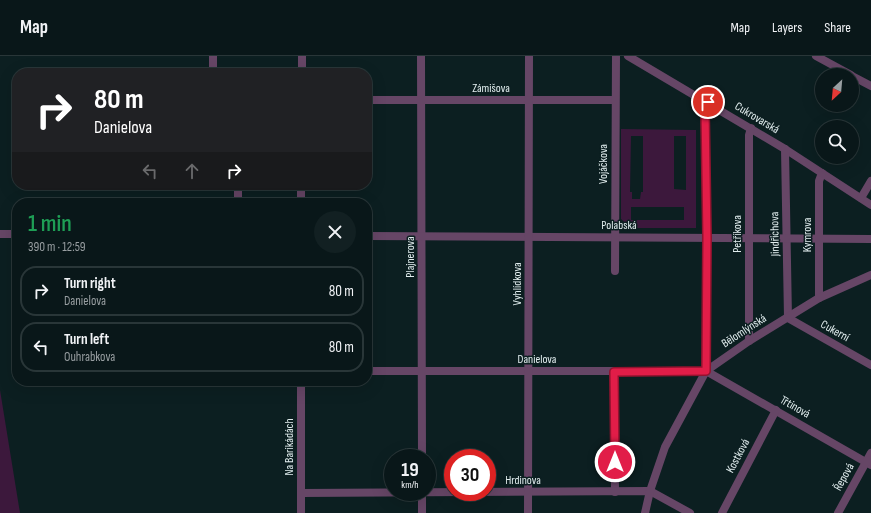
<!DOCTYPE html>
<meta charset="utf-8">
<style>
:root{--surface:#091719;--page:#122022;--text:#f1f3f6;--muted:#999fa2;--line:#293638}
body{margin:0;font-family:"Sofia Sans Condensed",sans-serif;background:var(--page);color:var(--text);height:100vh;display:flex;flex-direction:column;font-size:15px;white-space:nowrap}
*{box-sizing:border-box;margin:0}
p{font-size:13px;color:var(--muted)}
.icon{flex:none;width:22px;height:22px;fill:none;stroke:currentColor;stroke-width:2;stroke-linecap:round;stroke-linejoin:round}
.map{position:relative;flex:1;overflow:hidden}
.sheet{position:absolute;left:12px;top:142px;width:360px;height:188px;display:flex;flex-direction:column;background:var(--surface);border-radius:16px;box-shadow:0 4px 16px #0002,0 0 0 1px var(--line)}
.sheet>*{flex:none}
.top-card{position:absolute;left:12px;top:12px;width:360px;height:122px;border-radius:16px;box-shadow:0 4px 16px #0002,0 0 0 1px var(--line);background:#202124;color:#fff;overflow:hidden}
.needle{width:26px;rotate:206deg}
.controls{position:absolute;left:815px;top:12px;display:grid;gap:8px}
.controls a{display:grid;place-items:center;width:44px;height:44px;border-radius:50%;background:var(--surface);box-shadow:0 4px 16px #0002,0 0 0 1px var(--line);font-size:20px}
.speed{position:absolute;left:384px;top:393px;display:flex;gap:8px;font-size:20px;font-weight:700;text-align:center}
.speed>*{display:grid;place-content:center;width:52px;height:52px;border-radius:50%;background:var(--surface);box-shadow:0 4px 16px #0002,0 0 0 1px var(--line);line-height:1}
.speed small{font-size:10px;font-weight:400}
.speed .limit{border:6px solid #d22;background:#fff;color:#111}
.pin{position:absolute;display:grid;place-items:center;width:34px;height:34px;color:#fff;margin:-17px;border:2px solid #fff;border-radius:50%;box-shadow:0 1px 4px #0007}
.me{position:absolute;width:44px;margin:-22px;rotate:0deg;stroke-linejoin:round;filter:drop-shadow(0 0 3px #0008)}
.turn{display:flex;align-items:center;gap:14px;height:84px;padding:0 16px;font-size:18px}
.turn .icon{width:52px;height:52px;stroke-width:2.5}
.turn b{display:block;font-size:28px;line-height:34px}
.lanes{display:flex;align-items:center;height:38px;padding:0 16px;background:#0003;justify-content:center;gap:20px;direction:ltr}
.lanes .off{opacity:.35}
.round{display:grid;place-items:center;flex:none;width:42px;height:42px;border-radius:21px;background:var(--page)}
.headline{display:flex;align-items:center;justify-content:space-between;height:68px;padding:0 16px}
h1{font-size:24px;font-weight:600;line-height:30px;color:#1e9e55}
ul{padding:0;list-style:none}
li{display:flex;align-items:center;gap:12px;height:50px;margin:0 8px 6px;padding:0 8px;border:2px solid var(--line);border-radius:16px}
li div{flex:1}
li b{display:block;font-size:15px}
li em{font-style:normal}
header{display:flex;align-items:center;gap:24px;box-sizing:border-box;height:56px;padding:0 20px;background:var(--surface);border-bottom:1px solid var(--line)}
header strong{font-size:19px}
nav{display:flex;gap:22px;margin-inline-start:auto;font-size:14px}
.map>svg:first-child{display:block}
.green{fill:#3c183c;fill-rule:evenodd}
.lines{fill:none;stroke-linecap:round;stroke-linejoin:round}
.minor{stroke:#664666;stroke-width:8}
.route-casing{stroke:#92132f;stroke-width:10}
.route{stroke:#e11d48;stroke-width:7}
.labels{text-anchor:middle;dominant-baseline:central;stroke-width:3;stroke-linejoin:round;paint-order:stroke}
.street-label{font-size:12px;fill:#e2eeef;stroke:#0c1f21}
</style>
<header>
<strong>Map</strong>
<nav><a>Map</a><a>Layers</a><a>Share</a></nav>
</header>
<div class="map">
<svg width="871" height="457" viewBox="0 0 871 457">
<rect width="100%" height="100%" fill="#0c1f21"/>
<g class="green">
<path d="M621,73L696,74V172H631L621,163ZM631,80H643V136H641L640,143H632V136H630ZM674,80H686V134L674,133ZM631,151H684V164H631Z"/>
<polygon points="0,334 20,457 0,457"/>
</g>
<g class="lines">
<g class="minor">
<polyline points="213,0 213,17"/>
<polyline points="421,0 422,402"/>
<polyline points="628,0 785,93 871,149"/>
<polyline points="816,0 851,19"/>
<polyline points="302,17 302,0"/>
<polyline points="852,20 871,30"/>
<polyline points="367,44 615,44"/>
<polyline points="785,93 788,262"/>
<polyline points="861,142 871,125"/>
<polyline points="238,147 238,129"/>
<polyline points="301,147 301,129"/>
<polyline points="0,178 17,178"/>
<polyline points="367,180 871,183"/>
<polyline points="615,215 616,0"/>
<polyline points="819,242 819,125 822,117"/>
<polyline points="788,262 871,309"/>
<polyline points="749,285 749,79 751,72"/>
<polyline points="367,315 706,315"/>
<polyline points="706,315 707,182 705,53 708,46"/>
<polyline points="706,315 871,409"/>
<polyline points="614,316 615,436"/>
<polyline points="301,437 650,435 690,457"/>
<polyline points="301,457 301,325"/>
<polyline points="422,457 422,436"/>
<polyline points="528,457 529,0"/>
<polyline points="645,457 650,435 665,391 706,315 749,285 819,242 871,219"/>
<polyline points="722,457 776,354"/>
<polyline points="838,457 871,397"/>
</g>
</g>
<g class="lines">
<g class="route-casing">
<polyline id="route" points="615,406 614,316 706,315 707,182 705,53 708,46"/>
</g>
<use href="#route" class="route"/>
</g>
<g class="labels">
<g class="street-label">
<text x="491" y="32">Zámišova</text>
<text transform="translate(757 62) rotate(31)">Cukrovarská</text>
<text transform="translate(603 108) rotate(-90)">Vojáčkova</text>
<text x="619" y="169">Polabská</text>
<text transform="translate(737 178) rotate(-90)">Petříkova</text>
<text transform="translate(775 178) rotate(-91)">Jindřichova</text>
<text transform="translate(807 179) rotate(-90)">Kymrova</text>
<text transform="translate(410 201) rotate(-90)">Plajnerova</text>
<text transform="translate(517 228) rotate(-90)">Vyhlídkova</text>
<text transform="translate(744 275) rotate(-33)">Bělomlýnská</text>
<text transform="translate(835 275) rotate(29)">Cukerní</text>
<text x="537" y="303">Danielova</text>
<text transform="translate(795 351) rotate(30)">Třtinová</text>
<text transform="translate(289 391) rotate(-90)">Na Barikádách</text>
<text transform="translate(738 400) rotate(-62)">Kostková</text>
<text transform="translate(844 421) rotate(-61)">Řepová</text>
<text x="523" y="424">Hrdinova</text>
</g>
</g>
</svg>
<div class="controls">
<a><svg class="needle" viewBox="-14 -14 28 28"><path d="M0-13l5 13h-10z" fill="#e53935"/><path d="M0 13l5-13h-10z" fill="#999fa2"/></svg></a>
<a><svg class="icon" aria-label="search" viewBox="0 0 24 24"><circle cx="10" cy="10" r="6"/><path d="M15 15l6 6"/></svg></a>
</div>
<div class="speed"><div>19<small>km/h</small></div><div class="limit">30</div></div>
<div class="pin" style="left:708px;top:46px;background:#d93025"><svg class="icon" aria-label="arrive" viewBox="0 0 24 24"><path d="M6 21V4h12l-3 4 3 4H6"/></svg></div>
<svg class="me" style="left:615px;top:406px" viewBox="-20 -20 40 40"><circle r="17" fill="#e11d48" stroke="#fff" stroke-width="3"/><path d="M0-11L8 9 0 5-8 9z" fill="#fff"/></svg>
<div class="top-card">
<div class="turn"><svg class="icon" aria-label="right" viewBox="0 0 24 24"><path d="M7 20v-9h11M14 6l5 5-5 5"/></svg><div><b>80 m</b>Danielova</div></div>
<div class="lanes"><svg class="icon off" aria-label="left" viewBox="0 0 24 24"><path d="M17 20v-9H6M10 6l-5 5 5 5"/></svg><svg class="icon off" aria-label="ahead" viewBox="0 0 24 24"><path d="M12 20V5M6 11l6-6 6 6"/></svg><svg class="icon" aria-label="right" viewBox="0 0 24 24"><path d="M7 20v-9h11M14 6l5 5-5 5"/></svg></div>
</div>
<section class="sheet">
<div class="headline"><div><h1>1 min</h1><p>390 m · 12:59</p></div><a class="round"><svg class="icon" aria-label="close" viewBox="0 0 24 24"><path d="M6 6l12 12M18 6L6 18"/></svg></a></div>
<ul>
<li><svg class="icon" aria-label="right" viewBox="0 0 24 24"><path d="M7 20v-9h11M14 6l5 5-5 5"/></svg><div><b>Turn right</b><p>Danielova</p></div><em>80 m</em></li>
<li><svg class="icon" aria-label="left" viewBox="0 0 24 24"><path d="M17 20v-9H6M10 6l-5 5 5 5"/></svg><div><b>Turn left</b><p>Ouhrabkova</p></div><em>80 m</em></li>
</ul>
</section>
</div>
